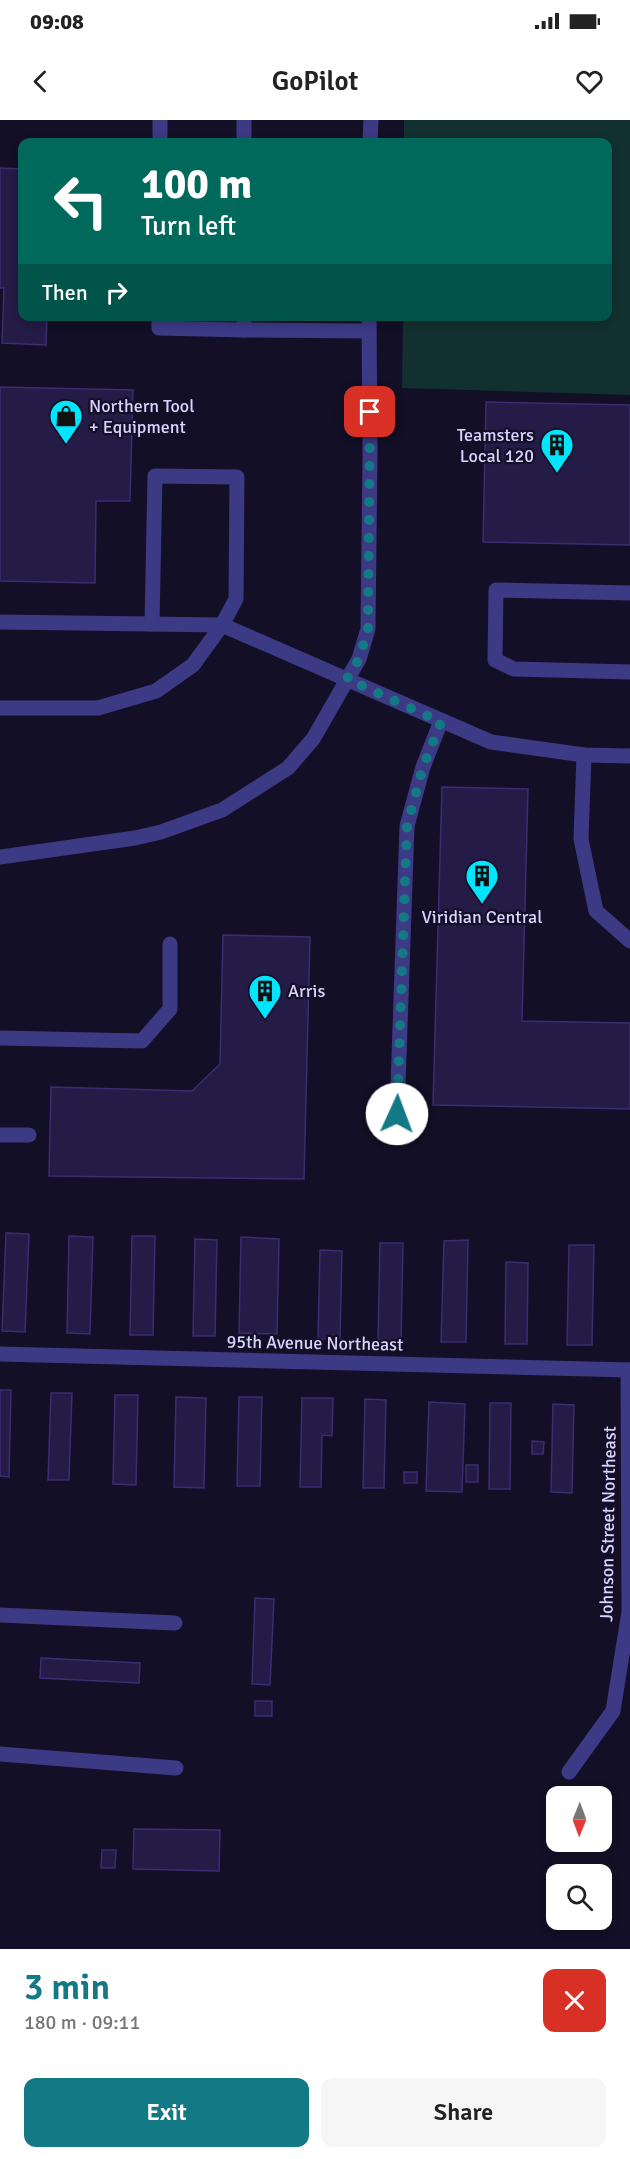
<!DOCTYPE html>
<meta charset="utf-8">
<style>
:root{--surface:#fff;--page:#f6f6f6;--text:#222;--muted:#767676;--accent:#137a85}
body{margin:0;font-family:Signika,sans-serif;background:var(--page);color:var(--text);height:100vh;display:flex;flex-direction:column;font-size:22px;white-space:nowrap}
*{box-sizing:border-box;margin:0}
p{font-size:20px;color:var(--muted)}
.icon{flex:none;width:33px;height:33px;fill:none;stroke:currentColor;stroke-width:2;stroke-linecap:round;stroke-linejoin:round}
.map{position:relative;height:1829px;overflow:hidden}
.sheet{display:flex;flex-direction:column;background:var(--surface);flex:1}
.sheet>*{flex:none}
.hud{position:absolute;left:18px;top:18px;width:594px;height:183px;border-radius:12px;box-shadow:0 3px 9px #0003;background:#00695c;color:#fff;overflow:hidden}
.needle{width:39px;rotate:181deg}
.tools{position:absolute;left:546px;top:1666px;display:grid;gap:12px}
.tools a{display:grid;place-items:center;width:66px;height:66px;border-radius:12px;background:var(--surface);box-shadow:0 3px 9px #0003;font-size:30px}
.pin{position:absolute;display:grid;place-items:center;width:51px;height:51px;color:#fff;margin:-26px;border-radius:12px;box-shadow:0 3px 9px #0006}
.me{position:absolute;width:66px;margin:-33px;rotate:2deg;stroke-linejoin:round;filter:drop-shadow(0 0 4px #0008)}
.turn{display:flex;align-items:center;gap:21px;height:126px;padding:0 24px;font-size:27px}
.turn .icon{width:78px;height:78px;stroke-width:2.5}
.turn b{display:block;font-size:42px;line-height:51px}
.then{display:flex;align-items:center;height:57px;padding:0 24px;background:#0003;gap:12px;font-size:22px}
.round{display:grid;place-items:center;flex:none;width:63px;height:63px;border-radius:12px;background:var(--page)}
.summary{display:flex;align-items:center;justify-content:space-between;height:102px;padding:0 24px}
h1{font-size:36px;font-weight:600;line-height:45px;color:var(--accent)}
.button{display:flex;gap:12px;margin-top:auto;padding:12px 24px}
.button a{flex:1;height:69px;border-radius:12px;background:var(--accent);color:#fff;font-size:24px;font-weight:600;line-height:69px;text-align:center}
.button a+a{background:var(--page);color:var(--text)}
.status{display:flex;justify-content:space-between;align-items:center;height:42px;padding:0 30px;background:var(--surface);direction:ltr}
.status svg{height:16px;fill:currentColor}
header{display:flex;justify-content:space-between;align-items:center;height:78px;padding:0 24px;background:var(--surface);font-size:27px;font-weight:600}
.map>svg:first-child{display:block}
.green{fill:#12302f}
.building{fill:#241b47;stroke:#3b2d73;stroke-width:1.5}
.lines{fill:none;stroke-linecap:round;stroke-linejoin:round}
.service{stroke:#3d3a85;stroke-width:15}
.minor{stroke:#3d3a85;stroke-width:15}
.route{stroke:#137a85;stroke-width:10;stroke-dasharray:0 18}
.labels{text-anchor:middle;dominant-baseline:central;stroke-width:4.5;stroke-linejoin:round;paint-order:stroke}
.poi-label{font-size:18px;fill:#d9d4ff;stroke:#130f26;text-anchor:start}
.street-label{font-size:18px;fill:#d9d4ff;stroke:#130f26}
</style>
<div class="status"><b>09:08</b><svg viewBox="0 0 49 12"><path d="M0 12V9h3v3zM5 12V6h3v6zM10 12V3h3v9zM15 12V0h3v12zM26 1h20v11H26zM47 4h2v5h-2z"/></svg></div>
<header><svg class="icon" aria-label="back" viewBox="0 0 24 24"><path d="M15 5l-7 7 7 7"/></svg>GoPilot<svg class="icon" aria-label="heart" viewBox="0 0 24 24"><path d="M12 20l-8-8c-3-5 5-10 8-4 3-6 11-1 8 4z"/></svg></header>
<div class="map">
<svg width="630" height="1829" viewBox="0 0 630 1829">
<rect width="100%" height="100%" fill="#130f26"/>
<polygon class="green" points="404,0 630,0 630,275 402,268 403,197 608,196 608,22 404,22"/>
<g class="building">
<polygon points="0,48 22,49 22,196 47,196 46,225 2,223 4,168 0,168"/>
<polygon points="0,267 133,270 130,381 96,381 95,463 0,461"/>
<polygon points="486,282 630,285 630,425 483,422"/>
<polygon points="442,667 528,669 522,901 630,903 630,989 433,985"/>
<polygon points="223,815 310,817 304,1059 49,1056 51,967 192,971 220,944"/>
<polygon points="6,1113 29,1114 25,1212 2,1211"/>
<polygon points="69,1116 93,1117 90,1214 67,1213"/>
<polygon points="132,1116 155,1116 153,1215 130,1215"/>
<polygon points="241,1117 279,1119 277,1214 239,1213"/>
<polygon points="195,1119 217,1120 215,1216 193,1216"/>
<polygon points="468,1120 466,1222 441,1222 444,1121"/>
<polygon points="380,1123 403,1123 401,1221 378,1220"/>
<polygon points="569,1125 594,1125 592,1225 567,1225"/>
<polygon points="320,1130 342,1131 340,1219 318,1219"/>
<polygon points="506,1142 528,1143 527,1224 505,1224"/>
<polygon points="0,1270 11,1270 9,1357 0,1356"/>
<polygon points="51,1273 72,1273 69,1360 48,1360"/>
<polygon points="115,1275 138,1275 136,1365 113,1364"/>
<polygon points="176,1277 206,1278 204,1368 174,1367"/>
<polygon points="239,1277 262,1277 260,1366 237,1366"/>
<polygon points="302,1278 333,1278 332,1316 322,1315 321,1367 300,1367"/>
<polygon points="365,1279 386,1280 384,1368 363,1368"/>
<polygon points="429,1282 465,1284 462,1372 426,1371"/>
<polygon points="490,1283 511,1283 510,1369 489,1369"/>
<polygon points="553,1284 574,1285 572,1373 551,1372"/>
<polygon points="532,1321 544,1322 543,1334 532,1334"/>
<rect x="466" y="1345" width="12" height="17"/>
<rect x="404" y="1352" width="13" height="11"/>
<polygon points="255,1478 274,1479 270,1565 252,1564"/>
<polygon points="41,1538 140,1543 139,1563 40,1558"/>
<rect x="255" y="1581" width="17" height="15"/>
<polygon points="134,1709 220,1710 219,1751 133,1749"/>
<polygon points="102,1730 116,1730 115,1748 101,1748"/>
</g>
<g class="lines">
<g class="service">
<polyline points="160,22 160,0"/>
<polyline points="244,22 244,0"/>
<polyline points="159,196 159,208 244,210"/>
<polyline points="244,196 244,210 369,211"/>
<polyline points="630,473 496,470 495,540 514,549 630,552"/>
<polyline points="0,502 222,505 491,622 584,635 630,636"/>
<polyline points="0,588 98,588 156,571 193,545 222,505 236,479 237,357 155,356 152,504"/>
<polyline points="584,635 581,719 596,791 630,821"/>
<polyline points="0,918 142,921 170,889 170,824"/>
<polyline points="397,994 407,706 423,647 441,601"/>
<polyline points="0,1015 29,1015"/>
<polyline points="0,1495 175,1503"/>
<polyline points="0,1634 176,1648"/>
</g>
<g class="minor">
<polyline points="370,22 371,0"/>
<polyline points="0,737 135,718 161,712 222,690 288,648 313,619 359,539 368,509 370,333 369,196"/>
<polyline points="0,1234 630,1250"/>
<polyline points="569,1652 613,1591 629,1492 628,1250"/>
</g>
</g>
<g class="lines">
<polyline class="route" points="370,292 368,509 359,539 347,559 441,602 423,647 407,706 397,994"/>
</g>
<defs>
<g id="shop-pin" transform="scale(1.725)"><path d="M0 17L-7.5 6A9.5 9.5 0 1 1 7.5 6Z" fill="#00e5ff" stroke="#130f26"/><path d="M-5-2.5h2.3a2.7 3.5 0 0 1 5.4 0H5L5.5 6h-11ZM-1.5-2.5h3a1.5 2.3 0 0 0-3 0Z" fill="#111"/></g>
<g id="building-pin" transform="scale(1.725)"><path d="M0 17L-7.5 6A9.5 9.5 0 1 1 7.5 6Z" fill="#00e5ff" stroke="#130f26"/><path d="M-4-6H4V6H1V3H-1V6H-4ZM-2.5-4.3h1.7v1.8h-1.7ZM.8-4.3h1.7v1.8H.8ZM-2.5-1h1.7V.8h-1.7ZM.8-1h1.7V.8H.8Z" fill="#111"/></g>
</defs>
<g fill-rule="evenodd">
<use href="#shop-pin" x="66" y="296"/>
<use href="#building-pin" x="557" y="325"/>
<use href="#building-pin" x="482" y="756"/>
<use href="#building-pin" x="265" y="871"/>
</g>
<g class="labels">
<g class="poi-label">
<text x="89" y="286">Northern Tool<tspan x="89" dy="21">+ Equipment</tspan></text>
<text x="534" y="315" text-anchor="end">Teamsters<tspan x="534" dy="21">Local 120</tspan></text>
<text x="482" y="797" text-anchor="middle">Viridian Central</text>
<text x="288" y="871">Arris</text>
</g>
<g class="street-label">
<text transform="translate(315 1223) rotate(1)">95th Avenue Northeast</text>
<text transform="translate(608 1404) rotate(-89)">Johnson Street Northeast</text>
</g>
</g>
</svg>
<div class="tools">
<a><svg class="needle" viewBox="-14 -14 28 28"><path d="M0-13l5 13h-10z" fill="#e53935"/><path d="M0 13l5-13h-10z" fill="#767676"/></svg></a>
<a><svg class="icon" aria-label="search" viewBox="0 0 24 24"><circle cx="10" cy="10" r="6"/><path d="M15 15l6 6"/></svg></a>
</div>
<div class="pin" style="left:370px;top:292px;background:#d93025"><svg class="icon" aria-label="arrive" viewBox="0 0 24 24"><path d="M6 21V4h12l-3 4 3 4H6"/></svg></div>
<svg class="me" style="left:397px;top:994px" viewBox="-20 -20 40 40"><circle r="19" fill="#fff"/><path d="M0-13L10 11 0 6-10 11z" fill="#137a85"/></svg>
<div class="hud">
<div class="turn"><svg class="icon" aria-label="left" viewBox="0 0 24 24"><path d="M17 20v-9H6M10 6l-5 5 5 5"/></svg><div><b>100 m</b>Turn left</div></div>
<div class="then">Then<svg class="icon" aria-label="right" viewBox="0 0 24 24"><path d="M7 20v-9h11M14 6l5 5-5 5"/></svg></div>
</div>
</div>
<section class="sheet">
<div class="summary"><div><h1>3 min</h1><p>180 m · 09:11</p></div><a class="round" style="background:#d93025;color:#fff"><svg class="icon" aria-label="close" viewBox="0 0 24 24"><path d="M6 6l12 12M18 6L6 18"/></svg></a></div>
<div class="button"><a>Exit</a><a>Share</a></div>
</section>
